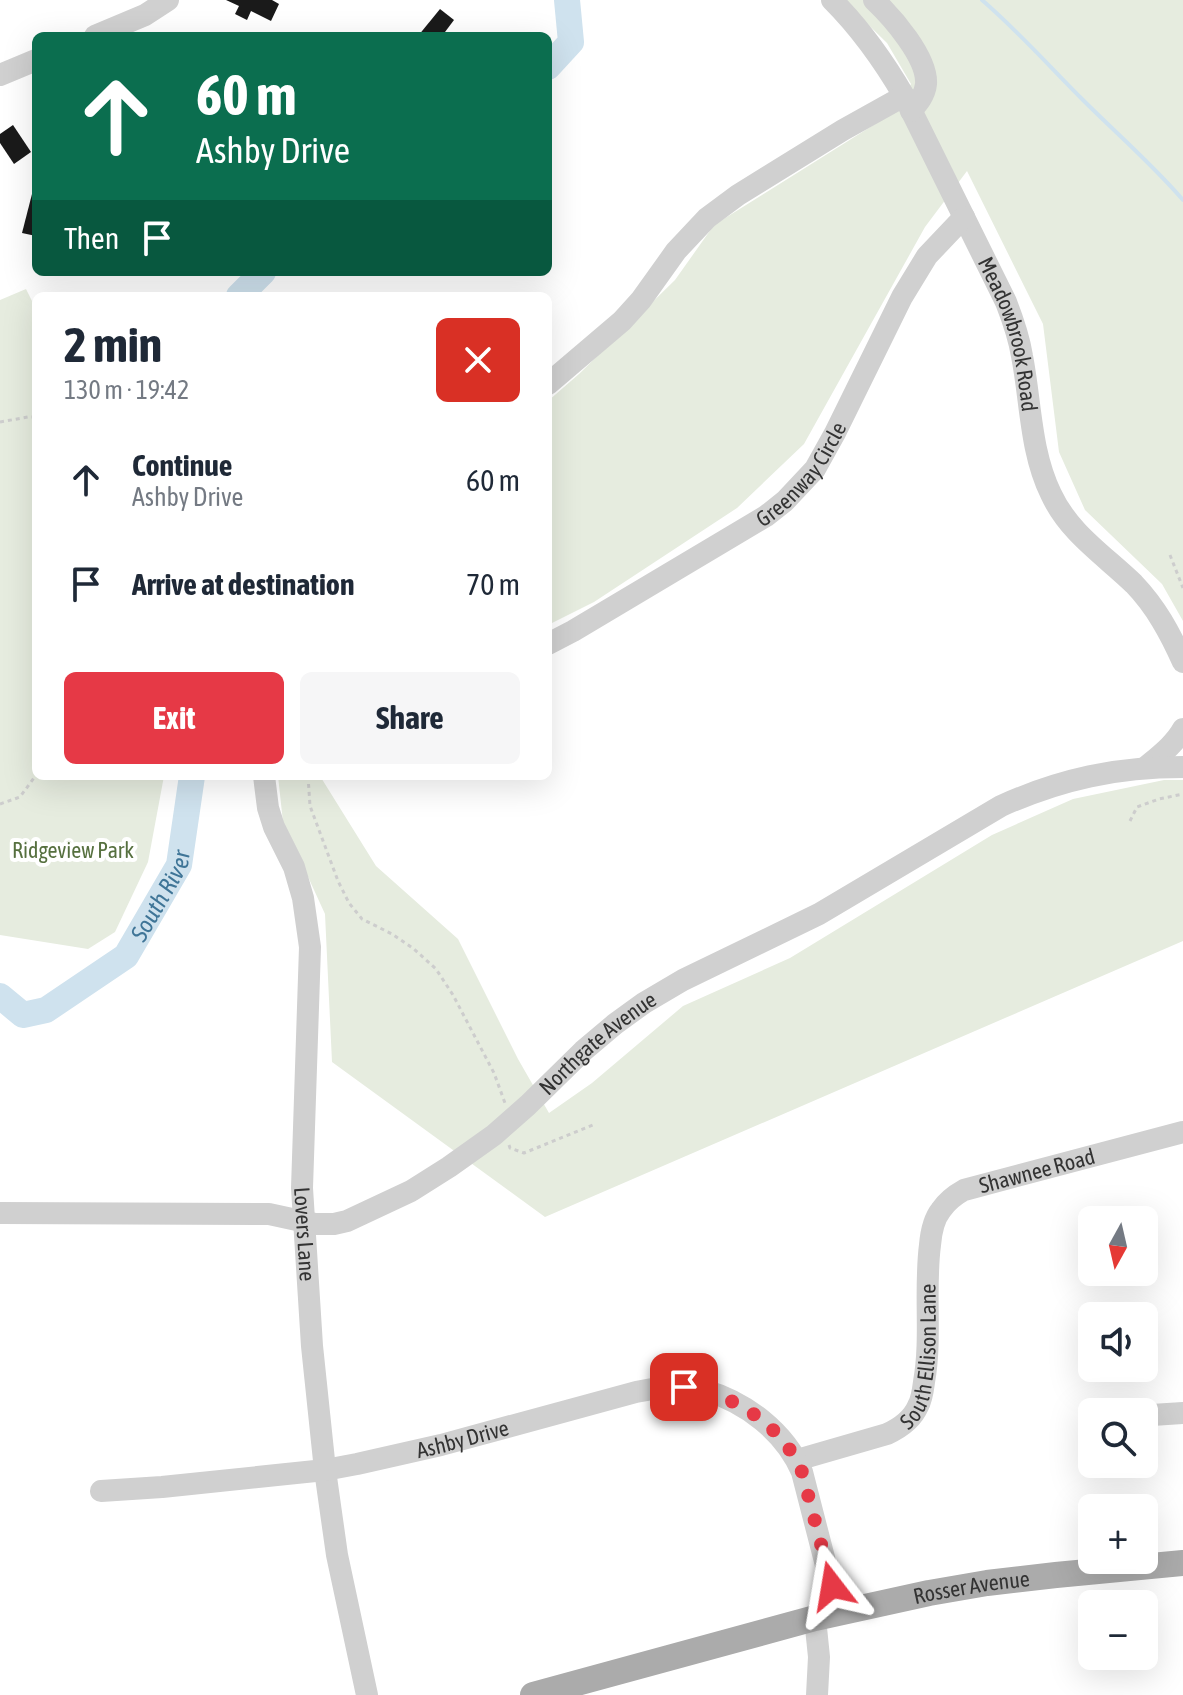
<!DOCTYPE html>
<meta charset="utf-8">
<style>
:root{--surface:#fff;--page:#f6f6f7;--text:#1f2937;--muted:#747a83;--accent:#e63946}
body{margin:0;font-family:"Asap Condensed",sans-serif;background:var(--page);color:var(--text);height:100vh;display:flex;flex-direction:column;font-size:30px;white-space:nowrap}
*{box-sizing:border-box;margin:0}
p{font-size:26px;color:var(--muted)}
.icon{flex:none;width:44px;height:44px;fill:none;stroke:currentColor;stroke-width:2;stroke-linecap:round;stroke-linejoin:round}
.map{position:relative;flex:1;overflow:hidden}
.panel{position:absolute;left:32px;top:292px;width:520px;height:488px;display:flex;flex-direction:column;background:var(--surface);border-radius:12px;box-shadow:0 8px 32px #0002}
.panel>*{flex:none}
.top-card{position:absolute;left:32px;top:32px;width:520px;height:244px;border-radius:12px;box-shadow:0 8px 32px #0002;background:#0b6e4f;color:#fff;overflow:hidden}
.needle{width:52px;rotate:188deg}
.buttons{position:absolute;left:1078px;top:1206px;display:grid;gap:16px}
.buttons a{display:grid;place-items:center;width:80px;height:80px;border-radius:12px;background:var(--surface);box-shadow:0 8px 32px #0002;font-size:40px}
.pin{position:absolute;display:grid;place-items:center;width:68px;height:68px;color:#fff;margin:-34px;border-radius:16px;box-shadow:0 4px 12px #0006}
.me{position:absolute;width:88px;margin:-44px;rotate:346deg;stroke-linejoin:round;filter:drop-shadow(0 0 6px #0008)}
.turn{display:flex;align-items:center;gap:28px;height:168px;padding:0 32px;font-size:36px}
.turn .icon{width:104px;height:104px;stroke-width:2.5}
.turn b{display:block;font-size:56px;line-height:68px}
.then{display:flex;align-items:center;height:76px;padding:0 32px;background:#0003;gap:16px;font-size:30px}
.round{display:grid;place-items:center;flex:none;width:84px;height:84px;border-radius:12px;background:var(--page)}
.headline{display:flex;align-items:center;justify-content:space-between;height:136px;padding:0 32px}
h1{font-size:48px;font-weight:700;line-height:60px}
.primary-button{display:flex;gap:16px;margin-top:auto;padding:16px 32px}
.primary-button a{flex:1;height:92px;border-radius:12px;background:var(--accent);color:#fff;font-size:32px;font-weight:700;line-height:92px;text-align:center}
.primary-button a+a{background:var(--page);color:var(--text)}
ul{padding:0;list-style:none}
li{display:flex;align-items:center;gap:24px;height:104px;padding:0 32px}
li div{flex:1}
li b{display:block;font-size:30px}
li em{font-style:normal}
.map>svg:first-child{display:block}
.green{fill:#e6ecdf}
.lines{fill:none;stroke-linecap:round;stroke-linejoin:round}
.stream{stroke:#cfe2ee;stroke-width:4}
.river{stroke:#cfe2ee;stroke-width:26}
.building{fill:#1a1a1a}
.path{stroke:#cdcdcd;stroke-width:3;stroke-dasharray:4 4;stroke-linecap:butt}
.minor{stroke:#d0d0d0;stroke-width:22}
.major{stroke:#ababab;stroke-width:26}
.route{stroke:#e63946;stroke-width:14;stroke-dasharray:0 25.2}
.labels{text-anchor:middle;dominant-baseline:central;stroke-width:8;stroke-linejoin:round;paint-order:stroke}
.street-label{font-size:22px;fill:#333;stroke:#fff}
.park-label{font-size:22px;fill:#56703f;stroke:#fff}
.water-label{font-size:24px;font-style:italic;fill:#3f7597;stroke:#fff}
</style>
<div class="map">
<svg width="1183" height="1695" viewBox="0 0 1183 1695">
<rect width="100%" height="100%" fill="#fff"/>
<g class="green">
<polygon points="843,0 1183,0 1183,621 1162,584 1085,510 1059,452 1043,324 967,171 925,227 804,444 737,508 594,602 548,625 548,401 579,374 675,280 714,225 891,114 911,84 887,43"/>
<polygon points="26,289 36,309 36,776 164,776 148,862 115,932 88,949 0,935 0,300"/>
<polygon points="278,776 320,776 376,866 458,939 518,1059 549,1113 592,1083 683,1006 790,958 992,835 1073,799 1164,780 1183,780 1183,941 545,1217 332,1062 325,914 283,822"/>
</g>
<g class="lines">
<path class="stream" d="M982,0C1018,31 1049,66 1083,100C1116,133 1152,164 1183,200"/>
<g class="river">
<polyline points="548,67 571,42 567,0"/>
<polyline points="239,296 263,272"/>
<path id="s1" d="M0,996L23,1015L46,1010L126,956L179,865L192,776"/>
</g>
</g>
<g class="building">
<polygon points="226,0 272,0 279,4 271,21 251,11 247,20 235,14 239,6"/>
<polygon points="440,9 454,20 442,36 418,36"/>
<polygon points="13,125 31,152 14,164 0,143 0,134"/>
<polygon points="32,194 36,194 36,236 22,233"/>
</g>
<g class="lines">
<g class="path">
<polyline points="0,422 28,417 36,417"/>
<polyline points="1170,555 1183,588"/>
<polyline points="308,776 310,806 338,881 349,903 362,919 392,934 414,949 436,969 453,995 494,1073 505,1103"/>
<polyline points="0,804 20,797 36,775"/>
<polyline points="1130,821 1137,807 1159,799 1183,794"/>
<polyline points="509,1145 510,1148 524,1153 593,1125"/>
</g>
<g class="minor">
<path id="s2" d="M832,0C861,29 883,60 904,96L1006,302C1013,320 1019,337 1022,356C1031,402 1030,451 1051,494C1069,533 1104,555 1134,584C1156,607 1170,633 1183,662"/>
<path d="M874,0C892,17 928,58 926,84C925,95 918,103 911,111"/>
<polyline points="95,36 145,15 168,0"/>
<polyline points="0,75 36,60"/>
<polyline points="548,384 622,321 641,300 676,251 707,218 738,195 843,130 904,96"/>
<path id="s3" d="M548,644L573,631L766,516L785,501L815,469L835,433L902,297L927,256L964,217"/>
<path d="M1146,767C1159,756 1175,744 1183,729"/>
<path id="s4" d="M264,776L268,808L274,827L294,867L303,898L310,947L302,1188L312,1346L325,1470L337,1555L367,1695"/>
<path id="s5" d="M0,1213L269,1214L315,1224H334L347,1221L411,1191L449,1167L494,1135L528,1105L583,1051L615,1024L644,1003L683,980L819,914L1001,806C1061,779 1117,767 1183,767"/>
<polyline points="1152,1415 1183,1413"/>
<path id="s6" d="M797,1460L887,1434C900,1428 912,1420 918,1406C922,1399 923,1390 924,1382C932,1337 924,1291 930,1245C931,1233 933,1220 941,1210C947,1201 955,1195 964,1190L1183,1132"/>
<path id="s7" d="M101,1491L162,1487L325,1470L357,1464L441,1445L636,1392C658,1388 683,1383 704,1390C746,1402 785,1432 802,1472L838,1612"/>
<polyline points="815,1618 819,1657 817,1695"/>
</g>
<path class="major" id="s8" d="M533,1695L815,1618L929,1593L987,1583L1056,1575L1183,1563"/>
</g>
<g class="lines">
<path class="route" d="M684,1387C733,1393 783,1426 802,1472L832,1586"/>
</g>
<g class="labels">
<g class="street-label">
<text stroke="none"><textPath href="#s2" startOffset="382">Meadowbrook Road</textPath></text>
<text stroke="none"><textPath href="#s3" startOffset="308">Greenway Circle</textPath></text>
<text stroke="none"><textPath href="#s5" startOffset="658">Northgate Avenue</textPath></text>
<text stroke="none"><textPath href="#s6" startOffset="442">Shawnee Road</textPath></text>
<text stroke="none"><textPath href="#s4" startOffset="466">Lovers Lane</textPath></text>
<text stroke="none"><textPath href="#s6" startOffset="186">South Ellison Lane</textPath></text>
<text stroke="none"><textPath href="#s7" startOffset="366">Ashby Drive</textPath></text>
<text stroke="none"><textPath href="#s8" startOffset="452">Rosser Avenue</textPath></text>
</g>
<g class="park-label">
<text x="73" y="850">Ridgeview Park</text>
</g>
<g class="water-label">
<text stroke="none"><textPath href="#s1" startOffset="220">South River</textPath></text>
</g>
</g>
</svg>
<div class="buttons">
<a><svg class="needle" viewBox="-14 -14 28 28"><path d="M0-13l5 13h-10z" fill="#e53935"/><path d="M0 13l5-13h-10z" fill="#747a83"/></svg></a>
<a><svg class="icon" aria-label="sound" viewBox="0 0 24 24"><path d="M4 9h4l5-4v14l-5-4H4zM17 9q2 3 0 6"/></svg></a>
<a><svg class="icon" aria-label="search" viewBox="0 0 24 24"><circle cx="10" cy="10" r="6"/><path d="M15 15l6 6"/></svg></a>
<a>+</a>
<a>−</a>
</div>
<div class="pin" style="left:684px;top:1387px;background:#d93025"><svg class="icon" aria-label="arrive" viewBox="0 0 24 24"><path d="M6 21V4h12l-3 4 3 4H6"/></svg></div>
<svg class="me" style="left:832px;top:1586px" viewBox="-20 -20 40 40"><path d="M0-17L14 15 0 8-14 15z" fill="#e63946" stroke="#fff" stroke-width="4"/></svg>
<div class="top-card">
<div class="turn"><svg class="icon" aria-label="ahead" viewBox="0 0 24 24"><path d="M12 20V5M6 11l6-6 6 6"/></svg><div><b>60 m</b>Ashby Drive</div></div>
<div class="then">Then<svg class="icon" aria-label="arrive" viewBox="0 0 24 24"><path d="M6 21V4h12l-3 4 3 4H6"/></svg></div>
</div>
<section class="panel">
<div class="headline"><div><h1>2 min</h1><p>130 m · 19:42</p></div><a class="round" style="background:#d93025;color:#fff"><svg class="icon" aria-label="close" viewBox="0 0 24 24"><path d="M6 6l12 12M18 6L6 18"/></svg></a></div>
<ul>
<li><svg class="icon" aria-label="ahead" viewBox="0 0 24 24"><path d="M12 20V5M6 11l6-6 6 6"/></svg><div><b>Continue</b><p>Ashby Drive</p></div><em>60 m</em></li>
<li><svg class="icon" aria-label="arrive" viewBox="0 0 24 24"><path d="M6 21V4h12l-3 4 3 4H6"/></svg><div><b>Arrive at destination</b></div><em>70 m</em></li>
</ul>
<div class="primary-button"><a>Exit</a><a>Share</a></div>
</section>
</div>
